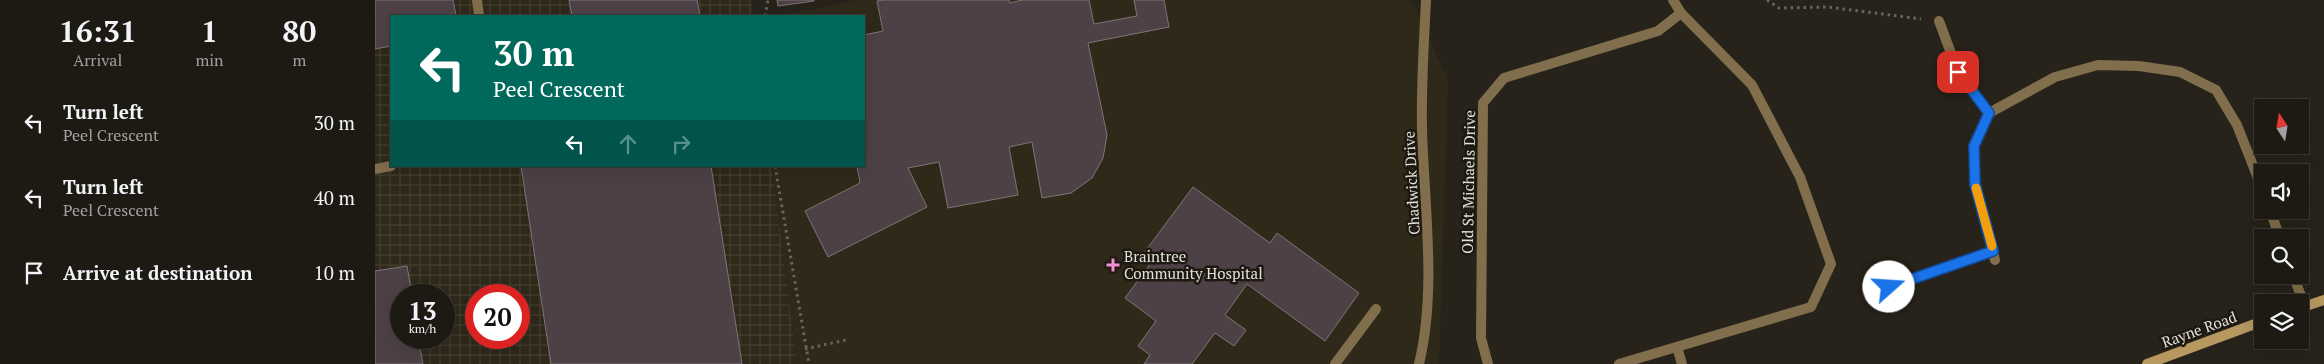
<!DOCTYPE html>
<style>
:root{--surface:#1d1a14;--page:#25231d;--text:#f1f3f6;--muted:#a0a1a0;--line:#3b3834}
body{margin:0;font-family:"PT Serif",serif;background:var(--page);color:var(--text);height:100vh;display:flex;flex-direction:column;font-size:19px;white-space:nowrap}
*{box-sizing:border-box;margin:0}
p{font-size:16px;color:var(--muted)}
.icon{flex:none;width:28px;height:28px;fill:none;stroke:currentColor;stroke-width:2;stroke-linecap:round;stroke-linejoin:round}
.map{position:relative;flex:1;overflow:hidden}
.details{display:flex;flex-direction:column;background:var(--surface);width:375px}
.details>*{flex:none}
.guide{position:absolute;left:15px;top:15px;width:475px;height:152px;border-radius:0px;box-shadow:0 5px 20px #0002,0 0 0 1px var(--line);background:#00695c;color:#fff;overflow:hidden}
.needle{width:32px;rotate:348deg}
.fabs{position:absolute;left:1879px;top:99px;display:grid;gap:10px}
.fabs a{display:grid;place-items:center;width:55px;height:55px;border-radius:0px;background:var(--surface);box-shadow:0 5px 20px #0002,0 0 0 1px var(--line);font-size:25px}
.speed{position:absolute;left:15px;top:284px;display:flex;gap:10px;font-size:25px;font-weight:700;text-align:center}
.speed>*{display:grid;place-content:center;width:65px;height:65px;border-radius:50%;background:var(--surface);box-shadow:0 5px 20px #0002,0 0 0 1px var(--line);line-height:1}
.speed small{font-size:12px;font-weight:400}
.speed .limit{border:8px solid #d22;background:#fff;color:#111}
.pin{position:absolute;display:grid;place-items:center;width:42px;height:42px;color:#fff;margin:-21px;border-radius:10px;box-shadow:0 2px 8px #0006}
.me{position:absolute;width:55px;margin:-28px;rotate:71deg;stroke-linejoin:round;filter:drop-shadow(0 0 4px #0008)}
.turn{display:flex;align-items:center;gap:18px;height:105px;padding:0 20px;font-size:22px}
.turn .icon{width:65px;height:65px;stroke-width:2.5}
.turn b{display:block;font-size:35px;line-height:42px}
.lanes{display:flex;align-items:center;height:48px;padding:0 20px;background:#0003;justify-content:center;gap:25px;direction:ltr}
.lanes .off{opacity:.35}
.eta{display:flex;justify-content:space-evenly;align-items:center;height:85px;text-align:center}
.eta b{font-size:30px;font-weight:700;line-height:35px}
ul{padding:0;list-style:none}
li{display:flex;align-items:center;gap:15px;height:75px;padding:0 20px}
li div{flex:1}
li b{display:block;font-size:19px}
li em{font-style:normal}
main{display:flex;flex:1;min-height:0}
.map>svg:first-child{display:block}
.industrial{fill:url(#industrial-grid);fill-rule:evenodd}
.built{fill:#2f291a}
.building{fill:#4d4146;stroke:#817479}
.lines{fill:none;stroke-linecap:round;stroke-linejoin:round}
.path{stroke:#68655d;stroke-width:3;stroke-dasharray:2.5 4;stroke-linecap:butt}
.lane{stroke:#806e4c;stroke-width:10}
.street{stroke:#806e4c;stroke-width:10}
.secondary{stroke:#b69860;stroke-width:10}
.route-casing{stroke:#114b97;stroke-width:12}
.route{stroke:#1a73e8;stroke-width:9}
.slow{stroke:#f59e0b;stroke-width:9}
.poi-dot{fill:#f491d3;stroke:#1d1911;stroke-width:2}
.labels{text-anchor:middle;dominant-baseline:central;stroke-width:5;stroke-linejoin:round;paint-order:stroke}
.street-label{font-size:15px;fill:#e3e0da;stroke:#1d1911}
.poi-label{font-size:15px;fill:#e3e0da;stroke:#1d1911;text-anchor:start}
</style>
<main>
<section class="details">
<div class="eta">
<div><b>16:31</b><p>Arrival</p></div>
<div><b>1</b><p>min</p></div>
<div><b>80</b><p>m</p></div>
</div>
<ul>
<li><svg class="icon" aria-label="left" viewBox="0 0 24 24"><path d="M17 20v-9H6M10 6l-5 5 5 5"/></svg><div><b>Turn left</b><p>Peel Crescent</p></div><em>30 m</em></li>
<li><svg class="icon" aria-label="left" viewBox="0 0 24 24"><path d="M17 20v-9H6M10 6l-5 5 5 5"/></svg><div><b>Turn left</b><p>Peel Crescent</p></div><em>40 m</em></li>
<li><svg class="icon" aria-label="arrive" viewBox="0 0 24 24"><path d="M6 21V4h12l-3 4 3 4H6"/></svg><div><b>Arrive at destination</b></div><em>10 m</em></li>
</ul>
</section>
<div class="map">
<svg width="1949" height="364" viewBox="0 0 1949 364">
<defs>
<pattern id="industrial-grid" width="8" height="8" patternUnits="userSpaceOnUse" patternTransform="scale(1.25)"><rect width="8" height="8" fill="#2f291a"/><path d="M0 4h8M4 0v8" fill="none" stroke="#433e30"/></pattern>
</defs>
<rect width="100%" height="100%" fill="#27231a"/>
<path class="industrial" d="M0,0H376L378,16H16V166H397L422,364H0ZM26,295H69V338H26ZM101,295H144V338H101Z"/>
<polygon class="built" points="481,0 1029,0 1039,4 1073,81 1064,364 422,364 397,166 489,166 489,16 402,16"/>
<g class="building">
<polygon points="0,0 78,0 81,16 16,16 16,46 0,49"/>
<polygon points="194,0 322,0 325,16 197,16"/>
<polygon points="402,0 439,0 439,1 403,6"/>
<polygon points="508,0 634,0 635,3 647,0 714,0 719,24 762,16 759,0 789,0 794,27 713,43 732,135 728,158 717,178 696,193 667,198 657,142 634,147 643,195 573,208 564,162 533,168 552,207 453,257 430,211 485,183 482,166 489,166 489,35 508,31 502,1"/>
<polygon points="146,166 336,166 367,364 176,364"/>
<polygon points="818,187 895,243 902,233 984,293 950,341 872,284 850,315 871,330 859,346 840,333 817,364 769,364 775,355 763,346 781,321 750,298 778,260 769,253"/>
<polygon points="32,266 37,295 26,295 26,338 43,338 48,364 0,364 0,271"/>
</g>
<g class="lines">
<g class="path">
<polyline points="1392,0 1404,8 1453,7 1546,19"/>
<polyline points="390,16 393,0"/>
<polyline points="400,166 434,364"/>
<polyline points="430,349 471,340"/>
</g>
<g class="lane">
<polyline points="1514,287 1618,251"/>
<polyline points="960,364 1001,309"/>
</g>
<g class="street">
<polyline points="102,0 104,16"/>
<polyline points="1564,21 1583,72 1614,113"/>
<polyline points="0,169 16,166"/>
<polyline points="1895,210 1905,238"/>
<polyline points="1620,260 1600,184 1599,146 1614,113 1680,77 1723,65 1764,66 1805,72 1841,90 1862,125 1888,191"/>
<polyline points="1918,275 1930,306"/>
<polyline points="1302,347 1307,364"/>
<path d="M1044,364C1062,289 1049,205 1047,129C1046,86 1049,43 1051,0"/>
<polyline points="1113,364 1106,338 1108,103 1129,78 1283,31 1306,13"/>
<polyline points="1244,364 1436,307 1456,264 1425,177 1377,85 1306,13 1298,0"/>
</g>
<g class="secondary">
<polyline points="1925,308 1949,300"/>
<polyline points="1772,364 1888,321"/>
</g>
</g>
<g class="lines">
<g class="route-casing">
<polyline id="route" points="1514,287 1618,251 1600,184 1599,146 1614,113 1583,72"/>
</g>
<use href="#route" class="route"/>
<polyline class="slow" points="1601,188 1617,246"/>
</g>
<path class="poi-dot" d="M735.5 257.5h5v5h5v5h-5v5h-5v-5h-5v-5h5z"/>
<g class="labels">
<g class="street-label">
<text transform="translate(1093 182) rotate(-89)">Old St Michaels Drive</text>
<text transform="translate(1036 183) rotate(-93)">Chadwick Drive</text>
<text transform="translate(1824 329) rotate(-20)">Rayne Road</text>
</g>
<g class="poi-label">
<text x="749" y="256">Braintree<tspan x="749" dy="17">Community Hospital</tspan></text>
</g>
</g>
</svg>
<div class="fabs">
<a><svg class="needle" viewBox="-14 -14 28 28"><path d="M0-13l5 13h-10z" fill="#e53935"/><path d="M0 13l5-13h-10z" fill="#a0a1a0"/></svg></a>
<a><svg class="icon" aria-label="sound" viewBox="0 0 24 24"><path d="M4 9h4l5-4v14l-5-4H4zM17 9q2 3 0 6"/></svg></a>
<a><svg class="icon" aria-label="search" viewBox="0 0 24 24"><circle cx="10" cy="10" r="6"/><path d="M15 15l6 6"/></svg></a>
<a><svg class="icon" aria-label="layers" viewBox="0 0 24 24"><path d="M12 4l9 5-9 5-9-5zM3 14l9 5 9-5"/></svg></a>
</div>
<div class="speed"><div>13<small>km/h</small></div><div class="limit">20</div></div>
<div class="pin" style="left:1583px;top:72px;background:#d93025"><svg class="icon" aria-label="arrive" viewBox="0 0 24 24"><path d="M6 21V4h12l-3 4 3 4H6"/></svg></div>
<svg class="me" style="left:1514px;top:287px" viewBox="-20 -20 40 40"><circle r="19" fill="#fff"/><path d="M0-13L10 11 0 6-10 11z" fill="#1a73e8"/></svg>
<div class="guide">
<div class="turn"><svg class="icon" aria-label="left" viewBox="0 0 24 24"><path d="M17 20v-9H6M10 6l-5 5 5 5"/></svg><div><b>30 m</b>Peel Crescent</div></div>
<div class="lanes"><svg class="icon" aria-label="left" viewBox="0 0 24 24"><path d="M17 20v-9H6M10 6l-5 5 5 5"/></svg><svg class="icon off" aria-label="ahead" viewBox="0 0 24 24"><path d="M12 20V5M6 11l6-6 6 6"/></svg><svg class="icon off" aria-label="right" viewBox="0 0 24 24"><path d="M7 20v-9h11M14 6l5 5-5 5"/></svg></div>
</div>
</div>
</main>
